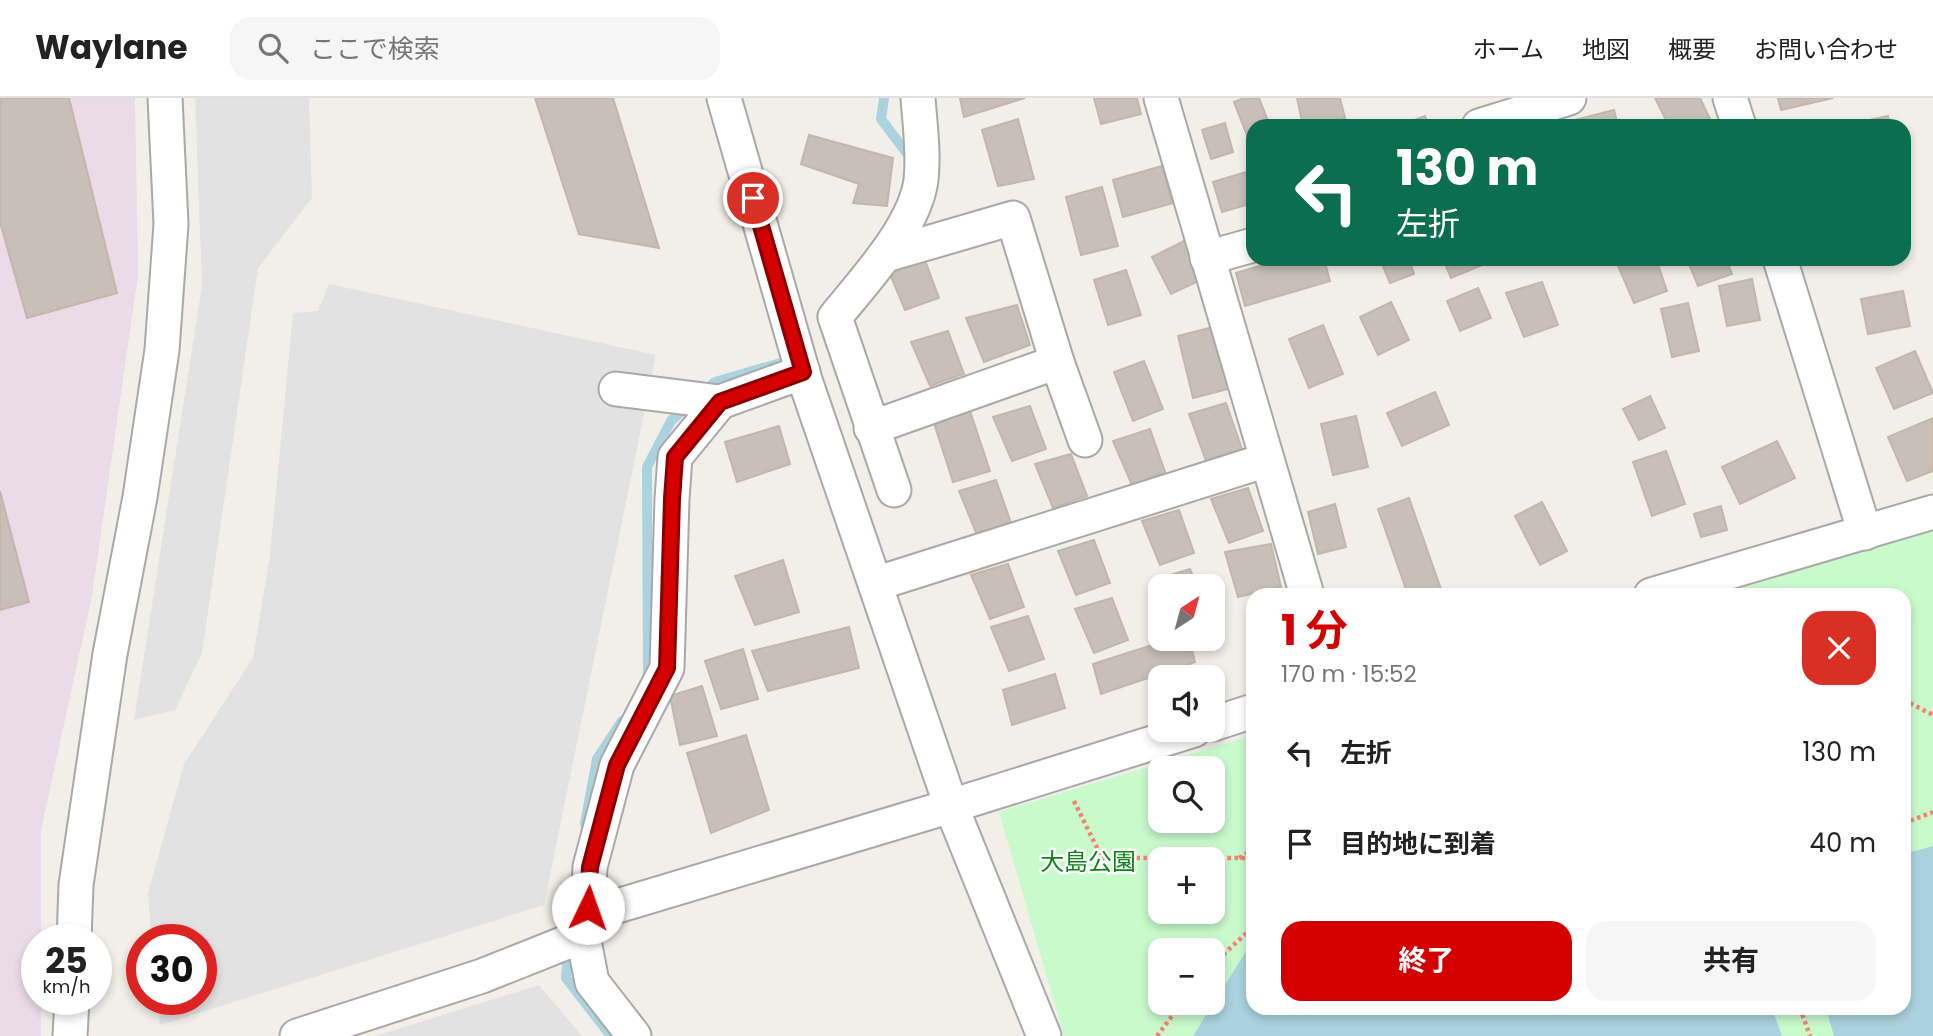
<!DOCTYPE html>
<html lang="ja">
<meta charset="utf-8">
<style>
:root{--surface:#fff;--page:#f6f6f6;--text:#222;--muted:#767676;--line:#e0e0e0;--accent:#d40000}
body{margin:0;font-family:Poppins,"Noto Sans JP",sans-serif;background:var(--page);color:var(--text);height:100vh;display:flex;flex-direction:column;font-size:26px;white-space:nowrap}
*{box-sizing:border-box;margin:0}
p{font-size:23px;color:var(--muted)}
.icon{flex:none;width:38px;height:38px;fill:none;stroke:currentColor;stroke-width:2;stroke-linecap:round;stroke-linejoin:round}
.map{position:relative;flex:1;overflow:hidden}
.drawer{position:absolute;left:1246px;top:490px;width:665px;height:427px;display:flex;flex-direction:column;background:var(--surface);border-radius:21px;box-shadow:0 4px 10px #0003}
.drawer>*{flex:none}
.top-card{position:absolute;left:1246px;top:21px;width:665px;height:147px;border-radius:21px;box-shadow:0 4px 10px #0003;background:#0b6e4f;color:#fff;overflow:hidden}
.needle{width:46px;rotate:36deg}
.buttons{position:absolute;left:1148px;top:476px;display:grid;gap:14px}
.buttons a{display:grid;place-items:center;width:77px;height:77px;border-radius:14px;background:var(--surface);box-shadow:0 4px 10px #0003;font-size:35px}
.speed{position:absolute;left:21px;top:826px;display:flex;gap:14px;font-size:35px;font-weight:700;text-align:center}
.speed>*{display:grid;place-content:center;width:91px;height:91px;border-radius:50%;background:var(--surface);box-shadow:0 4px 10px #0003;line-height:1}
.speed small{font-size:18px;font-weight:400}
.speed .limit{border:10px solid #d22;background:#fff;color:#111}
.pin{position:absolute;display:grid;place-items:center;width:60px;height:60px;color:#fff;margin:-30px;border:4px solid #fff;border-radius:50%;box-shadow:0 2px 7px #0007}
.me{position:absolute;width:77px;margin:-38px;rotate:3deg;stroke-linejoin:round;filter:drop-shadow(0 0 5px #0008)}
.turn{display:flex;align-items:center;gap:24px;height:147px;padding:0 35px;font-size:32px}
.turn .icon{width:91px;height:91px;stroke-width:2.5}
.turn b{display:block;font-size:49px;line-height:60px}
.round{display:grid;place-items:center;flex:none;width:74px;height:74px;border-radius:21px;background:var(--page)}
.summary{display:flex;align-items:center;justify-content:space-between;height:119px;padding:0 35px}
h1{font-size:42px;font-weight:700;line-height:52px;color:var(--accent)}
.button{display:flex;gap:14px;margin-top:auto;padding:14px 35px}
.button a{flex:1;height:80px;border-radius:21px;background:var(--accent);color:#fff;font-size:28px;font-weight:700;line-height:80px;text-align:center}
.button a+a{background:var(--page);color:var(--text)}
ul{padding:0;list-style:none}
li{display:flex;align-items:center;gap:21px;height:91px;padding:0 35px}
li div{flex:1}
li b{display:block;font-size:26px}
li em{font-style:normal}
header{display:flex;align-items:center;gap:42px;box-sizing:border-box;height:98px;padding:0 35px;background:var(--surface);border-bottom:2px solid var(--line)}
header strong{font-size:33px}
nav{display:flex;gap:38px;margin-inline-start:auto;font-size:24px}
.search{width:490px;height:63px;background:var(--page);display:flex;align-items:center;gap:18px;box-sizing:border-box;padding:0 24px;border-radius:21px;color:var(--muted);font-size:26px}
.map>svg:first-child{display:block}
.industrial{fill:#ebdbe8}
.park{fill:#c8facc;fill-rule:evenodd}
.parking{fill:#e2e2e2}
.water{fill:#aad3df}
.lines{fill:none;stroke-linecap:round;stroke-linejoin:round}
.stream{stroke:#aad3df;stroke-width:10}
.building{fill:#c7bfb8;stroke:#c4b6ab;stroke-width:2}
.minor-casing{stroke:#a9a9a9;stroke-width:37}
.path{stroke:#fa8072;stroke-width:4.5;stroke-dasharray:3.5 3.5;stroke-linecap:butt}
.minor{stroke:#fff;stroke-width:33}
.route-casing{stroke:#8a0000;stroke-width:18}
.route{stroke:#d40000;stroke-width:12}
.labels{text-anchor:middle;dominant-baseline:central;stroke-width:5;stroke-linejoin:round;paint-order:stroke}
.park-label{font-size:24px;fill:#0c8416;stroke:#fff}
</style>
<header>
<strong>Waylane</strong>
<div class="search"><svg class="icon" aria-label="search" viewBox="0 0 24 24"><circle cx="10" cy="10" r="6"/><path d="M15 15l6 6"/></svg>ここで検索</div>
<nav><a>ホーム</a><a>地図</a><a>概要</a><a>お問い合わせ</a></nav>
</header>
<div class="map">
<svg width="1933" height="938" viewBox="0 0 1933 938">
<rect width="100%" height="100%" fill="#f2efe9"/>
<polygon class="industrial" points="0,0 135,0 138,177 92,498 41,732 41,842 37,842 37,901 41,901 41,938 0,938"/>
<path class="park" d="M1933,432V938H1064L999,714L1253,637V910H1904V497H1718ZM1160,670H1213V723H1160ZM1160,761H1213V814H1160ZM1160,852H1213V905H1160Z"/>
<g class="parking">
<polygon points="195,0 309,0 312,100 258,170 202,555 175,612 134,622 202,187"/>
<polygon points="329,186 656,257 544,807 160,927 157,901 201,901 201,842 152,842 148,795 184,666 253,560 270,457 293,215 318,213"/>
<polygon points="539,887 582,938 375,938"/>
</g>
<g class="water">
<polygon points="1933,748 1933,938 1834,938 1826,910 1904,910 1904,756"/>
<polygon points="1253,845 1253,910 1772,910 1782,938 1193,938 1250,847"/>
</g>
<g class="lines">
<g class="stream">
<polyline points="884,0 881,21 912,62"/>
<polyline points="704,294 715,284 784,264"/>
<polyline points="648,584 647,369 671,323 687,308"/>
<polyline points="585,726 597,661 622,623"/>
<polyline points="569,837 572,796"/>
<polyline points="568,852 566,880 611,938"/>
</g>
</g>
<g class="building">
<polygon points="0,0 69,0 117,195 27,220 0,124"/>
<polygon points="535,0 613,0 659,150 579,136"/>
<polygon points="960,0 1025,0 964,19"/>
<polygon points="1094,0 1137,0 1141,16 1101,26"/>
<polygon points="1244,0 1259,0 1270,28 1253,28 1253,44 1250,45 1234,4"/>
<polygon points="1297,0 1340,0 1345,20 1303,28"/>
<polygon points="1655,0 1700,0 1712,25 1707,28 1669,28"/>
<polygon points="1778,0 1833,0 1781,12"/>
<polygon points="1614,12 1618,28 1577,28 1575,22"/>
<polygon points="1425,18 1429,28 1399,28"/>
<polygon points="1888,18 1890,28 1842,28"/>
<polygon points="1018,21 1034,81 998,88 982,32"/>
<polygon points="1225,25 1233,54 1211,61 1202,32"/>
<polygon points="809,37 893,60 887,108 853,105 859,86 801,66"/>
<polygon points="1162,68 1173,105 1123,119 1113,82"/>
<polygon points="1246,74 1253,105 1222,114 1213,84"/>
<polygon points="1102,89 1118,148 1081,157 1066,99"/>
<polygon points="1188,141 1207,179 1171,196 1152,159"/>
<polygon points="923,157 939,200 905,212 887,169"/>
<polygon points="1283,161 1324,161 1330,183 1245,208 1236,175"/>
<polygon points="1380,161 1409,161 1414,176 1390,185"/>
<polygon points="1443,161 1491,161 1492,163 1451,180"/>
<polygon points="1615,161 1656,161 1667,193 1634,205"/>
<polygon points="1687,161 1726,161 1732,176 1698,188"/>
<polygon points="1126,172 1141,217 1108,227 1094,182"/>
<polygon points="1752,181 1760,222 1727,228 1719,188"/>
<polygon points="1542,184 1558,227 1524,239 1506,195"/>
<polygon points="1478,190 1491,220 1460,233 1447,203"/>
<polygon points="1903,193 1910,228 1868,236 1861,201"/>
<polygon points="1391,204 1409,242 1378,257 1360,219"/>
<polygon points="1688,205 1699,253 1672,259 1661,211"/>
<polygon points="1017,207 1030,247 984,264 966,220"/>
<polygon points="1323,227 1343,276 1309,290 1289,241"/>
<polygon points="1213,229 1228,291 1193,300 1178,238"/>
<polygon points="948,233 964,276 930,288 911,244"/>
<polygon points="1915,253 1933,295 1894,311 1876,270"/>
<polygon points="1144,263 1163,311 1133,323 1114,274"/>
<polygon points="1435,294 1449,327 1402,348 1387,315"/>
<polygon points="1650,298 1665,330 1639,342 1623,311"/>
<polygon points="967,304 990,373 953,384 931,316"/>
<polygon points="1226,305 1242,351 1206,363 1189,316"/>
<polygon points="1030,308 1046,351 1012,363 993,319"/>
<polygon points="1356,318 1368,369 1333,377 1321,326"/>
<polygon points="1933,320 1933,373 1907,383 1888,339"/>
<polygon points="779,328 790,366 737,384 725,344"/>
<polygon points="1150,331 1165,374 1132,387 1113,343"/>
<polygon points="1777,343 1795,380 1740,406 1722,369"/>
<polygon points="1666,353 1685,406 1652,418 1633,364"/>
<polygon points="1071,356 1087,398 1053,410 1035,366"/>
<polygon points="996,382 1011,425 977,437 959,393"/>
<polygon points="1248,390 1263,433 1229,445 1211,401"/>
<polygon points="0,393 29,504 0,512"/>
<polygon points="1409,400 1443,497 1408,497 1378,411"/>
<polygon points="1542,404 1567,453 1540,467 1515,418"/>
<polygon points="1335,406 1346,449 1318,456 1308,414"/>
<polygon points="1721,408 1727,432 1701,439 1694,416"/>
<polygon points="1179,412 1194,455 1160,467 1142,423"/>
<polygon points="1094,442 1110,485 1076,497 1058,453"/>
<polygon points="1271,446 1281,489 1238,499 1225,454"/>
<polygon points="783,462 799,514 755,527 735,478"/>
<polygon points="1008,466 1024,509 990,521 971,477"/>
<polygon points="1190,471 1197,488 1160,488 1160,498 1154,482"/>
<polygon points="1112,500 1128,542 1094,555 1075,511"/>
<polygon points="1028,518 1044,561 1009,573 991,529"/>
<polygon points="849,529 859,570 768,593 752,553"/>
<polygon points="1171,541 1189,541 1195,564 1101,596 1093,566"/>
<polygon points="743,551 758,601 721,611 705,563"/>
<polygon points="1055,576 1065,610 1012,627 1003,592"/>
<polygon points="702,588 717,638 680,647 670,598"/>
<polygon points="746,637 769,712 711,735 687,655"/>
</g>
<g class="lines">
<g class="minor-casing">
<g id="minor">
<polyline points="724,0 805,282 875,486 951,708 1044,938"/>
<polyline points="1161,0 1307,497"/>
<polyline points="1730,0 1739,28"/>
<polyline points="1479,28 1569,0"/>
<polyline points="886,157 1013,120 1057,264 1085,342"/>
<polyline points="1207,160 1253,147"/>
<polyline points="1780,161 1865,435"/>
<polyline points="616,291 720,304"/>
<polyline points="871,330 1057,264"/>
<path d="M894,392L835,219C864,183 915,129 921,82C924,55 920,27 918,0"/>
<polyline points="875,486 1267,362"/>
<polyline points="1651,497 1933,414"/>
<polyline points="1213,626 1253,613"/>
<polyline points="599,817 588,809 590,769 617,667 667,570 672,401 675,359 720,304 803,274"/>
<polyline points="583,838 592,884 634,938"/>
<polyline points="74,842 76,787 110,556 140,399 162,252 171,126 165,0"/>
<polyline points="70,938 72,901"/>
<polyline points="297,938 482,878 580,839 604,812 951,708 1194,632"/>
</g>
</g>
<g class="path">
<polyline points="1904,602 1933,617"/>
<polyline points="1074,703 1102,760 1253,760"/>
<polyline points="1904,725 1933,714"/>
<polyline points="1239,760 1253,752"/>
<polyline points="1213,866 1253,829"/>
<polyline points="1800,910 1810,938"/>
<polyline points="1157,938 1182,905"/>
</g>
<use href="#minor" class="minor"/>
</g>
<g class="lines">
<g class="route-casing">
<polyline id="route" points="588,810 590,769 617,667 667,570 672,401 675,359 720,304 803,274 753,100"/>
</g>
<use href="#route" class="route"/>
</g>
<g class="labels">
<g class="park-label">
<text x="1088" y="763">大島公園</text>
</g>
</g>
</svg>
<div class="buttons">
<a><svg class="needle" viewBox="-14 -14 28 28"><path d="M0-13l5 13h-10z" fill="#e53935"/><path d="M0 13l5-13h-10z" fill="#767676"/></svg></a>
<a><svg class="icon" aria-label="sound" viewBox="0 0 24 24"><path d="M4 9h4l5-4v14l-5-4H4zM17 9q2 3 0 6"/></svg></a>
<a><svg class="icon" aria-label="search" viewBox="0 0 24 24"><circle cx="10" cy="10" r="6"/><path d="M15 15l6 6"/></svg></a>
<a>+</a>
<a>−</a>
</div>
<div class="speed"><div>25<small>km/h</small></div><div class="limit">30</div></div>
<div class="pin" style="left:753px;top:100px;background:#d93025"><svg class="icon" aria-label="arrive" viewBox="0 0 24 24"><path d="M6 21V4h12l-3 4 3 4H6"/></svg></div>
<svg class="me" style="left:588px;top:810px" viewBox="-20 -20 40 40"><circle r="19" fill="#fff"/><path d="M0-13L10 11 0 6-10 11z" fill="#d40000"/></svg>
<div class="top-card">
<div class="turn"><svg class="icon" aria-label="left" viewBox="0 0 24 24"><path d="M17 20v-9H6M10 6l-5 5 5 5"/></svg><div><b>130 m</b>左折</div></div>
</div>
<section class="drawer">
<div class="summary"><div><h1>1 分</h1><p>170 m · 15:52</p></div><a class="round" style="background:#d93025;color:#fff"><svg class="icon" aria-label="close" viewBox="0 0 24 24"><path d="M6 6l12 12M18 6L6 18"/></svg></a></div>
<ul>
<li><svg class="icon" aria-label="left" viewBox="0 0 24 24"><path d="M17 20v-9H6M10 6l-5 5 5 5"/></svg><div><b>左折</b></div><em>130 m</em></li>
<li><svg class="icon" aria-label="arrive" viewBox="0 0 24 24"><path d="M6 21V4h12l-3 4 3 4H6"/></svg><div><b>目的地に到着</b></div><em>40 m</em></li>
</ul>
<div class="button"><a>終了</a><a>共有</a></div>
</section>
</div>
